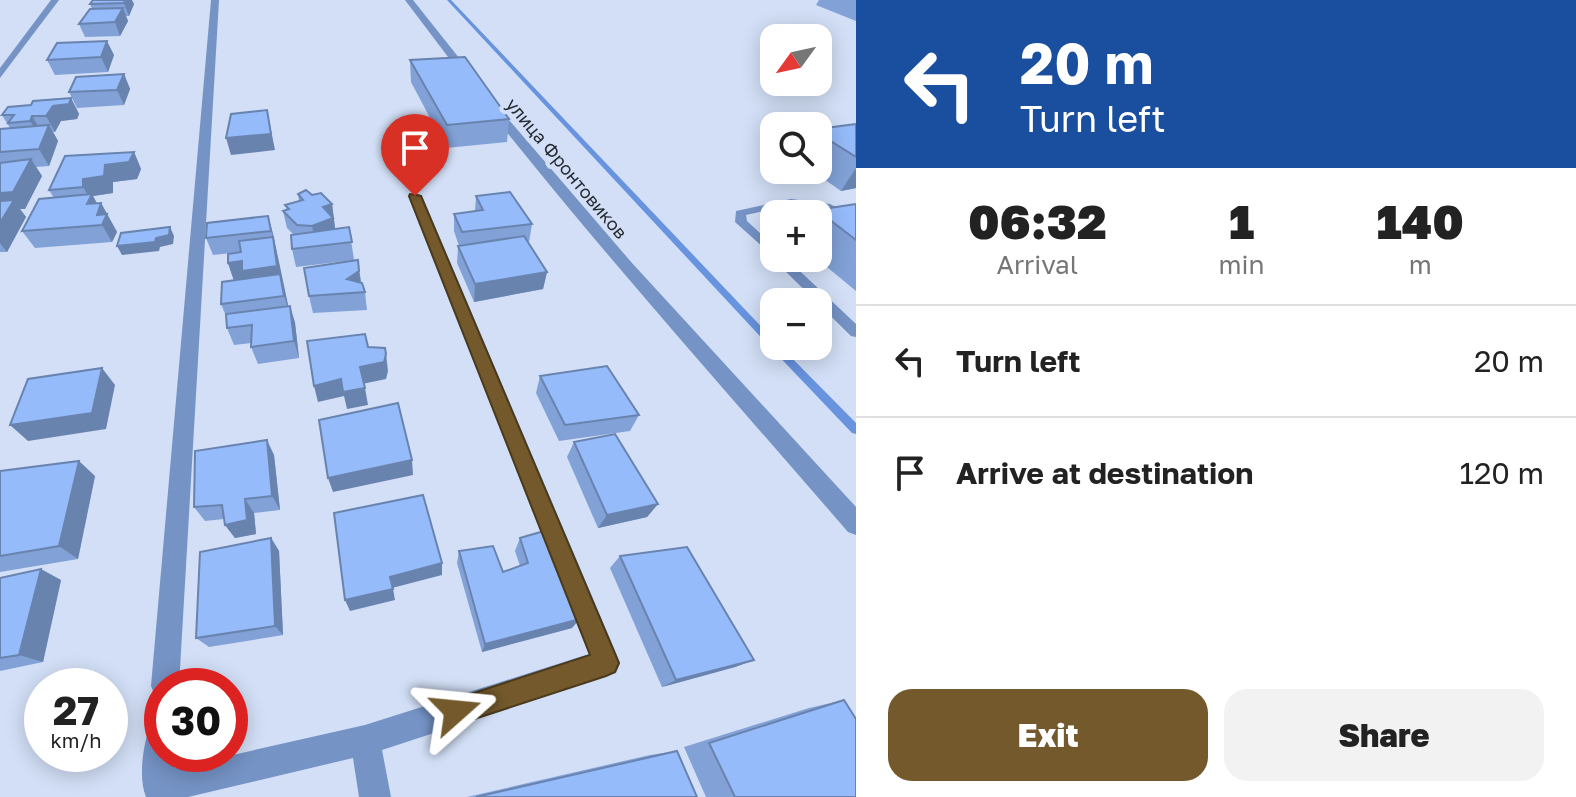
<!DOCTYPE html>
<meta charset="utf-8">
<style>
:root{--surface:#fff;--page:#f2f2f2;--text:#222;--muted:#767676;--line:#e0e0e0;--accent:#73592b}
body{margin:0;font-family:"Golos Text",sans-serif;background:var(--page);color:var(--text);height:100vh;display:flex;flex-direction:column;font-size:30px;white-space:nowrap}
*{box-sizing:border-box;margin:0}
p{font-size:26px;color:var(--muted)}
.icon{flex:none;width:44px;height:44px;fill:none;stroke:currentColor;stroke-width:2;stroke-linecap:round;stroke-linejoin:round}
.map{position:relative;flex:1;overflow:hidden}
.panel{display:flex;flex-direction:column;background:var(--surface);width:720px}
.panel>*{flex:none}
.banner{background:#1a4fa0;color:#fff;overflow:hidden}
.needle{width:52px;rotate:237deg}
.tools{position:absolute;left:760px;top:24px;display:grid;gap:16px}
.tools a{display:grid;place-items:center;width:72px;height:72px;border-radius:16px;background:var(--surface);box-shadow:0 4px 20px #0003;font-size:40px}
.speed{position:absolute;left:24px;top:668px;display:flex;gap:16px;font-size:40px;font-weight:700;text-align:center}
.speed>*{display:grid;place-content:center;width:104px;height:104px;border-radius:50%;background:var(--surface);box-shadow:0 4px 20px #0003;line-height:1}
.speed small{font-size:20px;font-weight:400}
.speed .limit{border:12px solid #d22;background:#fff;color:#111}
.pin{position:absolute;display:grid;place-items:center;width:68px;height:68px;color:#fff;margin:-82px -34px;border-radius:50% 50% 50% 0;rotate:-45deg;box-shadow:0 0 8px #0007}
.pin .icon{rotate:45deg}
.me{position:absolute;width:88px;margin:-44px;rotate:72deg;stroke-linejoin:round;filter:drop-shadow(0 0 6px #0008)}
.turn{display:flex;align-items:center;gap:28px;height:168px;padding:0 32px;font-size:36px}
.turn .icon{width:104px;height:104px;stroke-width:2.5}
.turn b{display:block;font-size:56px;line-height:68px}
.eta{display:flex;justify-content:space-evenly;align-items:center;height:136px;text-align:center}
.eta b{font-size:48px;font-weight:800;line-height:56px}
.primary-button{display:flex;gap:16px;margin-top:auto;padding:16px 32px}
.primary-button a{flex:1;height:92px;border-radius:24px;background:var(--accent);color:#fff;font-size:32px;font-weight:800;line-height:92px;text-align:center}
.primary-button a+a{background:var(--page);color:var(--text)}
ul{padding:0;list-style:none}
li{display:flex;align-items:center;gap:24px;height:112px;padding:0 32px;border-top:2px solid var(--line)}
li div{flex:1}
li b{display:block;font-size:30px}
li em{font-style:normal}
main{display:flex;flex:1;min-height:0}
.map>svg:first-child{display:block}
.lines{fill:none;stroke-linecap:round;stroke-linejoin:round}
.stream{fill:#6793df;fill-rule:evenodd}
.service{fill:#7593c5;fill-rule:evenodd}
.minor{fill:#7593c5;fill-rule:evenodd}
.wall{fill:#81a1d7}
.shaded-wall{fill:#6983af}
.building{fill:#96bbfa;stroke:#6983af;stroke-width:2}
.route{fill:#73592b;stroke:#4b3a1c;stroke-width:2}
.labels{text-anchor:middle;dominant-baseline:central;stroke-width:8;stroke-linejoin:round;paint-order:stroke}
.far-street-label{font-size:18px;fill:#272c34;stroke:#d2dff6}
</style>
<main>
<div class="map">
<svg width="856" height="797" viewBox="0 0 856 797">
<rect width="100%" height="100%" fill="#d2dff6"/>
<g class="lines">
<polygon class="stream" points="447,0 451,0 774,340 774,346 780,346 856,423 856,434 852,433 771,348"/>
<polygon class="service" points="791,199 830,204 836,207 830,210 791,205 746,215 747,221 774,246 774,258 786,258 856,324 856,337 851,336 775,261 774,257 735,222 736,211"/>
<g class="minor">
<polygon points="51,0 59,0 0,78 0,68"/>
<polygon points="211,0 219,0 179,686 162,686 162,699 155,696 151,686"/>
<polygon points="405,0 413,0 475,78 475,82 467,82"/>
<path d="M489,106H497L632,263L856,507V535L848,532C727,392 604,255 489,110Z"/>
<path d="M415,192L422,196L616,653L620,663L616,673L382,750L391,797H359L353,758L188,797H146C138,778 143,743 151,724L162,720V754H176L175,768L365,725L589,654L408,196Z"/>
</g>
</g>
<g class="wall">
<polygon points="93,0 134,4 129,16 126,16 128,21 120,36 85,37 79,24 92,9 90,4"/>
<polygon points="819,0 856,0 856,21 816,5"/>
<polygon points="114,55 108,72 55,75 47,60"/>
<polygon points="410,60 509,119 507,142 446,148 411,82"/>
<polygon points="124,74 130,89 124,105 77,108 69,92"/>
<polygon points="71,98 79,114 77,119 61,121 55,132 53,132 58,141 49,166 36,167 42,176 25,209 20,209 26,217 7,252 0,252 0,129 10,128 2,115 31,105"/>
<polygon points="856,124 856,188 841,191 811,170 818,170 818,129"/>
<polygon points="134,152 141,169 137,179 113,182 113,193 93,196 97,203 101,203 117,232 112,242 35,248 22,231 54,198 49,190"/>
<polygon points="298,194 312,195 332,204 335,229 349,227 354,260 296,267 292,249 293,234 287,228 283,211 287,210 285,205 299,201"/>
<polygon points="476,196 532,224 529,242 527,242 547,272 543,289 474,302 457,263 458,246 459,246 454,231 454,214 475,211"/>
<polygon points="856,204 856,291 816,258 818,258 818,214 815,214 817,210"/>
<polygon points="268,216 273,234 288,306 290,306 295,323 299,358 258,364 251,347 251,343 234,345 227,328 226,316 221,304 234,280 228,263 241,252 213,255 206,238"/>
<polygon points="358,260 361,282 365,292 367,310 313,313 309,296"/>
<polygon points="540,376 639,415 630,431 559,441 536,393"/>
<polygon points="574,442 658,504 647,517 598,528 567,457"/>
<polygon points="274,455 280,510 254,513 256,534 235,538 225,525 224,519 205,521 194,507"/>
<polygon points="0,471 95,476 78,559 0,572"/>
<polygon points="271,538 279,551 283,635 209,647 196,638"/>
<polygon points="520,538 572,628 482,652 457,563 459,551 503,572 520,566 515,551"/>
<polygon points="620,556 754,660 735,667 662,687 610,568"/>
<polygon points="0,578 61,580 43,662 0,671"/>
<polygon points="844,700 856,797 706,797 684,747 809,708"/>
<polygon points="677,751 697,797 467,797 650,755"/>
</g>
<g class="shaded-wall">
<polygon points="125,0 132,0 134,4 129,16 124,3"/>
<polygon points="123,8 128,21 120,36 115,22"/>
<polygon points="107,41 114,55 108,72 101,57"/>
<polygon points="124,74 130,89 124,105 117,90"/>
<polygon points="71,98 79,114 77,119 61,121 55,132 46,116 53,106"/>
<polygon points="267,110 275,150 231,155 226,138"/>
<polygon points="32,116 42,132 40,137 30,121"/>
<polygon points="49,125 58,141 49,166 39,149"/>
<polygon points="134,152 141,169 137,179 113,182 113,193 93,196 99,208 101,203 117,232 112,242 102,225 87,204 90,198 83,187 83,179 105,165"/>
<polygon points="31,159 42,176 25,209 20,209 26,217 7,252 0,243 0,193"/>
<polygon points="856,168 856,188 841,191"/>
<polygon points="332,204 336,235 316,243 312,226 323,207"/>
<polygon points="268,216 273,234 290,314 284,296 234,281 228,263 273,239"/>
<polygon points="170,227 174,236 173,244 160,247 159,251 122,255 117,246 156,238"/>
<polygon points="359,271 362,289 347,279"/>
<polygon points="547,272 543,289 474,302 475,284"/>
<polygon points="290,306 295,323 299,358 294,341"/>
<polygon points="386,354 388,371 386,379 362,384 360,367"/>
<polygon points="102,368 115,385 106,429 28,441 10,425"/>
<polygon points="341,379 365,388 368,405 347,409 344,396 318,402 314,386"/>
<polygon points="267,440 274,455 280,510 272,496"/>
<polygon points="412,460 413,475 333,492 328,478"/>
<polygon points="79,461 95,476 78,559 59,546"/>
<polygon points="245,499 254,513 256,534 235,538 225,525"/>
<polygon points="658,504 647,517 598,528 607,515"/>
<polygon points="271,538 279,551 283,635 275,626"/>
<polygon points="442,563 442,575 392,588 390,577"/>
<polygon points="41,569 61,580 43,662 19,655"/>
<polygon points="393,589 395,600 350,611 345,600"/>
<polygon points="580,619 572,628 482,652 485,644"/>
<polygon points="754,660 735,667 662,687 676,680"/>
</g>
<g class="building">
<polygon points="93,0 125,0 124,3 90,4"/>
<polygon points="123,8 115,22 79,24 90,9"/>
<polygon points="107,41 101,57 47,60 57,43"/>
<polygon points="465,57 509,119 447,125 410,60"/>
<polygon points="124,74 117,90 69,92 76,77"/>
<polygon points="71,98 69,104 53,106 46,116 32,116 30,121 8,123 14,115 2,115 8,107 31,105 33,101"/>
<polygon points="267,110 271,134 226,138 231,114"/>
<polygon points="856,124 856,157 818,133 818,129"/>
<polygon points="49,125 39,149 0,152 0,129"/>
<polygon points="134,152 129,162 105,165 104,176 83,179 83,187 49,190 65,156"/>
<polygon points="31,159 13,192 0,193 0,163"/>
<polygon points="306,190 312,195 321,193 332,204 323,207 333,218 312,226 297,225 283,211 289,209 285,205 303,200 298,194"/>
<polygon points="510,192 532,224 462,232 454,214 483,210 476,196"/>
<polygon points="92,194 87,204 101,203 97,215 107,214 102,225 22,231 39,199"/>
<polygon points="14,200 0,223 0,201"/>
<polygon points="856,204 856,240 817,210"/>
<polygon points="268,216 271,231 206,238 207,223"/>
<polygon points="170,227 169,235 156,238 155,242 117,246 121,233"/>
<polygon points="349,227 352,242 292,249 291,235"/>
<polygon points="524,236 547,272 475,284 458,246"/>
<polygon points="273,237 277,266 242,271 242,261 228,263 228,254 241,252 239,241"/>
<polygon points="358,260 359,271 347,279 362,283 365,292 309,296 304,268"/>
<polygon points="280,274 284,296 221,304 222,282"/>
<polygon points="290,306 294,341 251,347 252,325 227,328 226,314"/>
<polygon points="365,334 368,347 385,348 386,354 384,362 360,367 365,388 343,392 341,379 314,386 307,341"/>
<polygon points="607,366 639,415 565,425 540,376"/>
<polygon points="102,368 92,413 10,425 28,379"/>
<polygon points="398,403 412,460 328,478 319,420"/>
<polygon points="615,434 658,504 607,515 574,442"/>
<polygon points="267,440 272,496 245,499 247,520 225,525 222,505 194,507 195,451"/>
<polygon points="79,461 59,546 0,556 0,471"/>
<polygon points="423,495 442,563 390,577 393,589 345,600 334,513"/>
<polygon points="544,531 580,619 485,644 459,551 493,546 503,572 528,563 520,538"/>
<polygon points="271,538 275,626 196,638 200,552"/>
<polygon points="687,547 754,660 676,680 620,556"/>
<polygon points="41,569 19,655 0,658 0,578"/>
<polygon points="844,700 856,719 856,797 735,797 709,743"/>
<polygon points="677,751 697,797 476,797"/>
</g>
<polygon class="route" points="410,194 421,196 619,663 615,672 606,676 456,725 446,721 442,711 446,702 590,655 409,196"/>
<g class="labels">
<g class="far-street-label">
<text transform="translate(567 168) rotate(50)">улица Фронтовиков</text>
</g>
</g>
</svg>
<div class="tools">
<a><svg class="needle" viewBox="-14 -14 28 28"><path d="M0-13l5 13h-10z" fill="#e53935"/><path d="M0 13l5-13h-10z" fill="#767676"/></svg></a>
<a><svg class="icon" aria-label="search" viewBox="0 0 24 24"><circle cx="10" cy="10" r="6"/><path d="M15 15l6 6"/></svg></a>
<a>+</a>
<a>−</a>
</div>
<div class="speed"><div>27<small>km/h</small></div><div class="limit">30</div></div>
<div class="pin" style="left:415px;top:196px;background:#d93025"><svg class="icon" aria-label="arrive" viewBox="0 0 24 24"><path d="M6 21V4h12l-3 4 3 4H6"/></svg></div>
<svg class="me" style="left:456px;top:711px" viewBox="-20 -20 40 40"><path d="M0-17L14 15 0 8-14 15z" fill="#73592b" stroke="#fff" stroke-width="4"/></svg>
</div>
<section class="panel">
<div class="banner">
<div class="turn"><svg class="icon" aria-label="left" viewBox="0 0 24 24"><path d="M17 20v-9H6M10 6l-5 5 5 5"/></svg><div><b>20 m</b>Turn left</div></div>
</div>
<div class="eta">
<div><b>06:32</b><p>Arrival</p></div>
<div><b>1</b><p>min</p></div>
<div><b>140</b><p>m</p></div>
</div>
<ul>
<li><svg class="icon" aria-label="left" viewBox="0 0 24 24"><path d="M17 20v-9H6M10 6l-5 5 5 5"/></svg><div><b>Turn left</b></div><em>20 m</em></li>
<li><svg class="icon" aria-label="arrive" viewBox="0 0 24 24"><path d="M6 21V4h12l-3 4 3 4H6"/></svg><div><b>Arrive at destination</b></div><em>120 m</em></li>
</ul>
<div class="primary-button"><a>Exit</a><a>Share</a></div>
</section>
</main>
